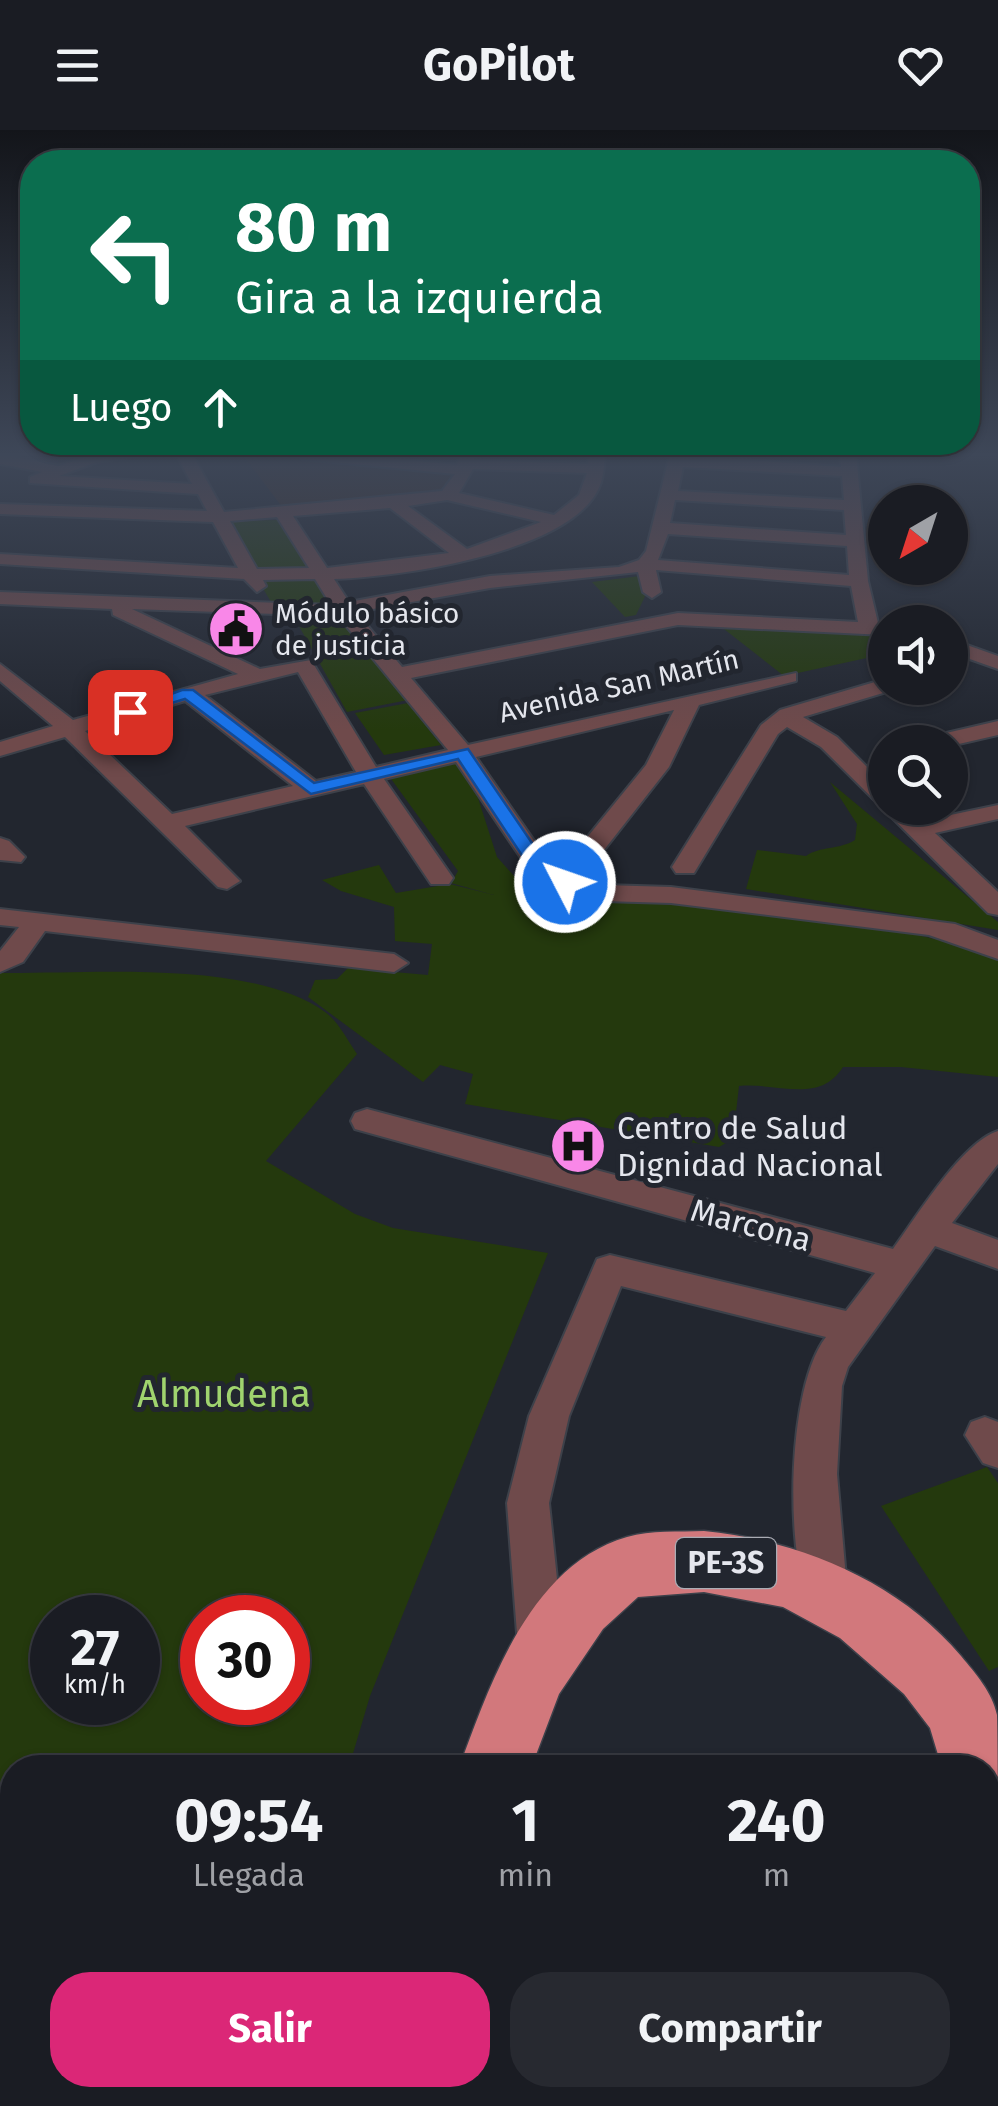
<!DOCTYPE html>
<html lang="es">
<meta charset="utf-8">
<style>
:root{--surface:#1a1c23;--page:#272930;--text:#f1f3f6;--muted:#9fa1a6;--line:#383a41;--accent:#db2777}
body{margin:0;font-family:"Fira Sans",sans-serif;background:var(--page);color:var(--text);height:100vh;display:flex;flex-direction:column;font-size:38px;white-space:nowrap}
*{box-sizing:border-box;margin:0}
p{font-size:32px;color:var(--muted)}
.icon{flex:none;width:55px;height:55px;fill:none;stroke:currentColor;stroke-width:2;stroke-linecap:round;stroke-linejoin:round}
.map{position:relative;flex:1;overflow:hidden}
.details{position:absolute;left:0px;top:1625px;width:1000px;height:352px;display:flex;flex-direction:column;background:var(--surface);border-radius:40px 40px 0 0;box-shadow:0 2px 8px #0004,0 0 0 2px var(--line)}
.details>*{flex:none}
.banner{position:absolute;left:20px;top:20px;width:960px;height:305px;border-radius:40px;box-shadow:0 2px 8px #0004,0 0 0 2px var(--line);background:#0b6e4f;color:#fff;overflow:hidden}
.needle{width:65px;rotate:219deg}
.tools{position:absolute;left:868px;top:355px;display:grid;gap:20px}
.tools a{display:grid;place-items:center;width:100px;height:100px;border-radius:50%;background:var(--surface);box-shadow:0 2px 8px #0004,0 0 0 2px var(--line);font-size:50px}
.speed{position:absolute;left:30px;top:1465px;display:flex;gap:20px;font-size:50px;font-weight:700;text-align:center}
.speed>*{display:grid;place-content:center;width:130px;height:130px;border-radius:50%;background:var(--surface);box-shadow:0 2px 8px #0004,0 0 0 2px var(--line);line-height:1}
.speed small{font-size:25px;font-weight:400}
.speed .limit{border:15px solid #d22;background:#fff;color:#111}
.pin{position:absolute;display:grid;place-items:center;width:85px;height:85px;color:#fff;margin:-42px;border-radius:20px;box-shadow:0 5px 15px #0006}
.me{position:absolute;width:110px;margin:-55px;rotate:311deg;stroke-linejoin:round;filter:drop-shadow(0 0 8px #0008)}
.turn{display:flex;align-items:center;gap:35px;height:210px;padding:0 50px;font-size:45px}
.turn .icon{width:130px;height:130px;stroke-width:2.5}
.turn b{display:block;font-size:70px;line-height:85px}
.then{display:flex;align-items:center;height:95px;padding:0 50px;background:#0003;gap:20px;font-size:38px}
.eta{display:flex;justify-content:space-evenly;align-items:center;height:170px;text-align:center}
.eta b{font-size:60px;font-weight:700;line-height:70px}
.cta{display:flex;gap:20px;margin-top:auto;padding:20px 50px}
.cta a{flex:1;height:115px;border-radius:40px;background:var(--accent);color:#fff;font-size:40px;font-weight:700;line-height:115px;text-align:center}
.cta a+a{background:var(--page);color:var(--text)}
header{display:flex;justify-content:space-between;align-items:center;height:130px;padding:0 50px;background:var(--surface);font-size:45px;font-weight:700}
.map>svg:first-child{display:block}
.education{fill:#3a2921}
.green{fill:#24390d;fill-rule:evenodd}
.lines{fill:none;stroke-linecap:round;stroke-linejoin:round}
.minor-casing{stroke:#3d414a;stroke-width:4}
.highway-casing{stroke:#3d414a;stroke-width:3}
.minor{fill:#6f4a4b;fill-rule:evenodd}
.highway{fill:#d2787c;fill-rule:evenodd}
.route{fill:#1a73e8;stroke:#114b97;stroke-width:2.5}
.labels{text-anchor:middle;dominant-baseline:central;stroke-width:10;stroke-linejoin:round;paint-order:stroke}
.far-poi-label{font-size:28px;fill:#e4e6ed;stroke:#22262f;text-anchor:start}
.far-street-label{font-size:28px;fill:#e4e6ed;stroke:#22262f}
.shield{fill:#22262f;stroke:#aaacb4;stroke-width:2.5}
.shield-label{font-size:30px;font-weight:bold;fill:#e4e6ed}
.poi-label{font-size:32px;fill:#e4e6ed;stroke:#22262f;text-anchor:start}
.street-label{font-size:32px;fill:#e4e6ed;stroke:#22262f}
.near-park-label{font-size:38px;fill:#a0d46e;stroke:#22262f}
</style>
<header><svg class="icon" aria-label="menu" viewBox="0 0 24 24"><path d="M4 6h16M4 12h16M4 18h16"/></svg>GoPilot<svg class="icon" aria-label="heart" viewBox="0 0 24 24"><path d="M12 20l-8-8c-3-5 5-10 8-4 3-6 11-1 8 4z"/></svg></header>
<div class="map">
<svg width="998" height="1976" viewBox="0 0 998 1976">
<rect width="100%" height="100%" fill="#22262f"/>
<polygon class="education" points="242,324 279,324 454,346 443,361 286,382"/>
<g class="green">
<polygon points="277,390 311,440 252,440 223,391"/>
<polygon points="255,445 318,445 336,478 274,477"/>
<polygon points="648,445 651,454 636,485 625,487 592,452"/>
<polygon points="332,488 343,492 408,570 347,582 295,489"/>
<polygon points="715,492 885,503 885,524 784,546"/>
<polygon points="408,573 441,615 384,625 355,583"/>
<path d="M454,631L478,668L497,727L524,757L519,760L556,768C703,777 858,781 998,827V947L901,937H843C819,975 777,952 739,956L733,1009L719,1017L465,974L473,944L440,935L423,952L308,867L315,850L337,849L348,838L428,845L432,814L395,811L394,777L341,761L322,750L379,735L396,763L450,754L494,765L451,753L458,741L389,646Z"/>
<path d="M830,652L998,792V800L746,759L757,720L806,726C820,716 839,720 855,710L857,694Z"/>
<path d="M0,843C90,844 251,829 325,882C338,891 348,911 357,924L266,1031L355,1084L393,1098L548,1123L370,1566L349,1637L12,1638V1965H250L247,1976H0ZM52,1488H138V1572H52ZM202,1488H288V1572H202Z"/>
<polygon points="987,1337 998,1353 998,1537 989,1541 881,1376"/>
</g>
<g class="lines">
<g class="minor-casing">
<g id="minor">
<path d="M0,324L59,336L92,324H147L97,332L59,346L192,354L176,324H192L224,382L442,361L455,344L303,329L295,324H348L457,335L460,324H476L474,330L588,334L589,324H605C604,340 603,355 593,368C553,424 400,447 334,449L349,472L490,446L619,437L639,430L646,421L670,324L841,337L840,324H856L868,451L878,493H885V505L678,495L411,548L468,615L796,543V551L699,575L669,637L582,748L604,755L671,757L955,794L998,810V829L929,805L671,773L603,771L556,758L521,728L456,632L384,649L453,748L449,754H431L364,654L185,696L240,751L227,759L218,757L65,607L0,626V612L53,596L0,551V534L73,590L238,544L113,485L112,479L0,474V462L331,475L315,449L263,450L266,456L257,462L244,449L0,434V424L238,438L213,392L0,384V374L207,381L198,364L30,353V347L42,342L0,334ZM683,337L842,346L844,370L678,361ZM473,339L587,343L579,365L554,385L459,363ZM447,370L541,392L467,419L408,376ZM675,370L844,380L846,405L670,393ZM390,378L449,423L327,438L293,386ZM277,387L309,438L257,439L230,391ZM668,404L847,416L849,445L658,430ZM656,440L851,456L858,492L678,483L402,537L356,482L490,458L638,442L643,462L652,468L661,462ZM132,479L338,486L448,620L376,637L311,530L260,539ZM298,542L356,642L316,651L205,565ZM185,571L293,656L172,684L85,601ZM674,580L646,635L563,737L539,718L476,627Z"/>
<polygon points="950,509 998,526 998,539 950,522"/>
<polygon points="885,549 885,558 893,560 803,587 837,607 885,655 885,678 908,678 922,691 998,675 998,689 935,703 998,762 998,785 988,783 821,617 787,597 778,604 694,743 676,743 672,737 761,595 780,580"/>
<polygon points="998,591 998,605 950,616 926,612 929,607"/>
<polygon points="0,708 9,711 25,727 21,732 0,730"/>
<polygon points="0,779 394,824 408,833 394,842 45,801 23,832 0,842 0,821 19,797 0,795"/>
<path d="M367,979L893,1119C916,1088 962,1012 998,1001V1034L952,1093L998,1110V1139L935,1116L848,1237L842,1256L837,1344L847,1460L841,1475L825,1482L809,1475C785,1419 787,1257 826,1207L621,1156L569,1286L549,1373L564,1516L557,1532L541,1539L525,1532L518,1516L507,1373L529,1286L597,1129L610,1125L846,1181L875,1143L355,999L351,991L355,983Z"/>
<polygon points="985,1287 998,1292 998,1338 983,1333 965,1305 971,1292"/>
</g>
</g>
<g class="highway-casing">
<g id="highway">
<path d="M704,1401C801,1411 898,1451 961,1526C976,1544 992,1562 997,1585C998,1618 998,1701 998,1739L988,1735V1638H942L930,1598L904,1564L840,1508L783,1477L704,1462L638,1467L603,1499L559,1564L531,1638H459C490,1554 530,1435 627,1407C651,1400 679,1402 704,1401Z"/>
<polygon points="337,1965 421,1965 417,1976 333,1976"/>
</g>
</g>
<use href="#minor" class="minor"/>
<use href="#highway" class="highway"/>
</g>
<linearGradient id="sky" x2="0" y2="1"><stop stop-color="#13151a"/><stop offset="0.54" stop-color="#3e4758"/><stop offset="1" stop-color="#3e4758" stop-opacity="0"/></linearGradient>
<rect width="998" height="601" fill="url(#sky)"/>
<polygon class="route" points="182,560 193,560 314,653 468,619 536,719 574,752 558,756 523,727 458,629 311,664 185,569 130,586 122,582"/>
<defs>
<g id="civic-disc" transform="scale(2.875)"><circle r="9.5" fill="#f987e8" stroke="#22262f"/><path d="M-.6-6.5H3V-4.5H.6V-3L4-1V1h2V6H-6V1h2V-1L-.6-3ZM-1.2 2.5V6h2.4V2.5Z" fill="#111"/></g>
<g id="hospital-disc" transform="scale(2.875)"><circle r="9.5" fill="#f987e8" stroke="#22262f"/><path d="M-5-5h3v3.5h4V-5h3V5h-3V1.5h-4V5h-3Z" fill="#111"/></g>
</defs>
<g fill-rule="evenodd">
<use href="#civic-disc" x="236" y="499"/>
<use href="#hospital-disc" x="578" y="1016"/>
</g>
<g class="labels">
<g class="far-poi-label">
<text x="275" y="483">Módulo básico<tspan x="275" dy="32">de justicia</tspan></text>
</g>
<g class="far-street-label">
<text transform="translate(619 556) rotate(-13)">Avenida San Martín</text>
</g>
<rect class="shield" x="676" y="1408" width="100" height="50" rx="8"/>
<g class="shield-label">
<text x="726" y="1433">PE-3S</text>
</g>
<g class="poi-label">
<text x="617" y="998">Centro de Salud<tspan x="617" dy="37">Dignidad Nacional</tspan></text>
</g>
<g class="street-label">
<text transform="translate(751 1095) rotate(15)">Marcona</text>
</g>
<g class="near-park-label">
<text x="224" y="1264">Almudena</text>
</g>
</g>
</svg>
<div class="tools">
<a><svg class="needle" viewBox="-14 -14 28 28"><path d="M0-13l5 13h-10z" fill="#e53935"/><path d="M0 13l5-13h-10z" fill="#9fa1a6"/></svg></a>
<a><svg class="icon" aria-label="sound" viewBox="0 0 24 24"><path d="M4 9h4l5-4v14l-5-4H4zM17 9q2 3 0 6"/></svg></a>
<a><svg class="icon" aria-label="search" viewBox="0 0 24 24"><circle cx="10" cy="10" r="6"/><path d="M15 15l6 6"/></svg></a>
</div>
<div class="speed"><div>27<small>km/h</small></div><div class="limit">30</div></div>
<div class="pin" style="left:130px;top:582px;background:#d93025"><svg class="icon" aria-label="arrive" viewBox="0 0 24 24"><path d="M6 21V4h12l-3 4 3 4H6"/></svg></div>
<svg class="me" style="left:565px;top:752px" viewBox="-20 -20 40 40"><circle r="17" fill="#1a73e8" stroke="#fff" stroke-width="3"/><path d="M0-11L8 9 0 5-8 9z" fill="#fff"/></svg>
<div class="banner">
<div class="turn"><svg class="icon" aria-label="left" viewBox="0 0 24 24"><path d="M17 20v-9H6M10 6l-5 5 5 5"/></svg><div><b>80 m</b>Gira a la izquierda</div></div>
<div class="then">Luego<svg class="icon" aria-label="ahead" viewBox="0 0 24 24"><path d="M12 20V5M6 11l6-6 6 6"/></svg></div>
</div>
<section class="details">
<div class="eta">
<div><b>09:54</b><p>Llegada</p></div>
<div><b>1</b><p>min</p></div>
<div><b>240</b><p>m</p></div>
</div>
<div class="cta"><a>Salir</a><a>Compartir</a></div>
</section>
</div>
